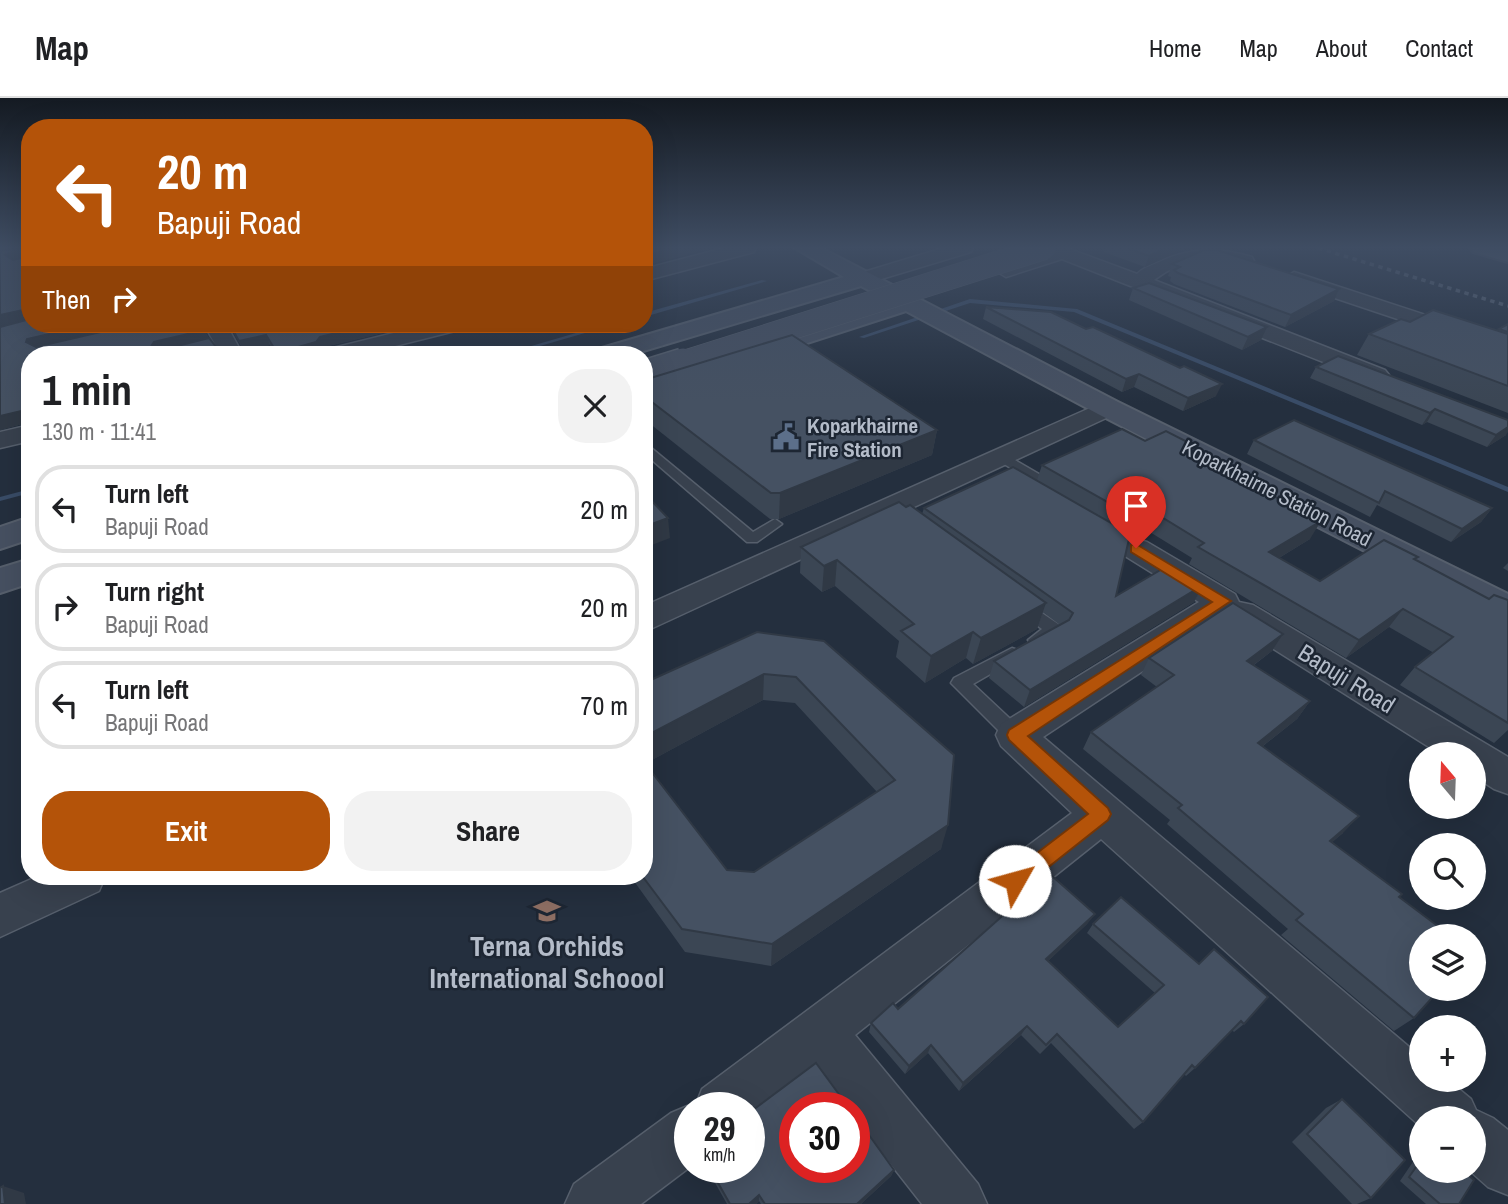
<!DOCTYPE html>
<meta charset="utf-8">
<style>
:root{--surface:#fff;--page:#f2f2f2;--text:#202124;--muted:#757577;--line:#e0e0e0;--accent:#b45309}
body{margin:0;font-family:"Archivo Narrow",sans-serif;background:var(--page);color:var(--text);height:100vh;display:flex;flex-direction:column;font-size:26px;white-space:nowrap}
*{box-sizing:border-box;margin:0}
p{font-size:23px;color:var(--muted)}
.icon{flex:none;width:38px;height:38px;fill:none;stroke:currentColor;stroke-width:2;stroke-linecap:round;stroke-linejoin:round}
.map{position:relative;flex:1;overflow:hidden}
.sheet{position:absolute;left:21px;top:248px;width:632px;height:539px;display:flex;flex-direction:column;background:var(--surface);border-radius:28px;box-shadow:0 7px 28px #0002}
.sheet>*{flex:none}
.hud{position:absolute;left:21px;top:21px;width:632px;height:214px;border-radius:28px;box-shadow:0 7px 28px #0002;background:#b45309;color:#fff;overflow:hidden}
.needle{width:46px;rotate:341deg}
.tools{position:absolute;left:1409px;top:644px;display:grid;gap:14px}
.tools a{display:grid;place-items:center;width:77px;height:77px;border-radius:50%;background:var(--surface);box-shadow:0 7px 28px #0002;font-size:35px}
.speed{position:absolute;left:674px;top:994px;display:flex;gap:14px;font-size:35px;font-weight:700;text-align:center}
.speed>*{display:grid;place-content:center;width:91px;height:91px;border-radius:50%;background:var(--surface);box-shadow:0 7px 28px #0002;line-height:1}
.speed small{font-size:18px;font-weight:400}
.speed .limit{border:10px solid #d22;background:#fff;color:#111}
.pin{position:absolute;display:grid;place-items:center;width:60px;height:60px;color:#fff;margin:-72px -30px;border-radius:50% 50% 50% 0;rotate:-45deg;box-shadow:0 0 7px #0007}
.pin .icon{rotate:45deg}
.me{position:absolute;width:77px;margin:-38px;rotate:52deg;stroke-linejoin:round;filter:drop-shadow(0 0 5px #0008)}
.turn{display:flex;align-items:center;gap:24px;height:147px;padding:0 21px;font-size:32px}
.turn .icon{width:91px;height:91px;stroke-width:2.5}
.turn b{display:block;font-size:49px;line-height:60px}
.then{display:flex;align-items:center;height:66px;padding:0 21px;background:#0003;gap:14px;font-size:26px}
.round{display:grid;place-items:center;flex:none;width:74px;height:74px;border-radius:28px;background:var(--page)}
.head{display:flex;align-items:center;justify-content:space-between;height:119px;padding:0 21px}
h1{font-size:42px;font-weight:700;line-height:52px}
.button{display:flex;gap:14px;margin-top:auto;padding:14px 21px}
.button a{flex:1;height:80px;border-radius:28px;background:var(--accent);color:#fff;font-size:28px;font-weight:700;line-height:80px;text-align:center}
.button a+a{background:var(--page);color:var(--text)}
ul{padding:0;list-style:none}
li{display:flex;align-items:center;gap:21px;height:88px;margin:0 14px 10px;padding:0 7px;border:4px solid var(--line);border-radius:28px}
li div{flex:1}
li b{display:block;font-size:26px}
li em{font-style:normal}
header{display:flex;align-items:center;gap:42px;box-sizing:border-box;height:98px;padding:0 35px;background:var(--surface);border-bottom:2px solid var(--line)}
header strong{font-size:33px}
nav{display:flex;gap:38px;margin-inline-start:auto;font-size:24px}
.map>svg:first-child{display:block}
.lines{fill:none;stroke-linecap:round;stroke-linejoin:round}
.stream{fill:#394c67;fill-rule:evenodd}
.lane-casing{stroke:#565f6c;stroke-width:3}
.street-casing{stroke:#565f6c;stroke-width:3}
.secondary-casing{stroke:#565f6c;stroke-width:4}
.primary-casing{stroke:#414a57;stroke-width:4}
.lane{fill:#38414e;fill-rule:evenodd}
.street{fill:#38414e;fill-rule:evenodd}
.secondary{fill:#465061;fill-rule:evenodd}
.primary{fill:#56606e;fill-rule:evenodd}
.rail{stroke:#5a6575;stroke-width:3.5;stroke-dasharray:4.5 4.5;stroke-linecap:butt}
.secondary-bridge-far1-casing{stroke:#565f6c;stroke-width:24;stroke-linecap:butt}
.secondary-bridge-casing{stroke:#565f6c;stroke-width:32;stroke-linecap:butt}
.secondary-bridge-far1{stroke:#465061;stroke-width:23}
.secondary-bridge{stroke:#465061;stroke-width:29}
.wall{fill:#3b4654;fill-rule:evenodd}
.shaded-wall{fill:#303945}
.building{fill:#455162;stroke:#303945;stroke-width:2}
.route{fill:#b45309;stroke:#753606;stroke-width:2}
.labels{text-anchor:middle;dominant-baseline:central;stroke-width:5;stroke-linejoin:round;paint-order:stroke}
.far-poi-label{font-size:21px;font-weight:bold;fill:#b4bcc9;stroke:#1d2633;text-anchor:start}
.far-street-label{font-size:21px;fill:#b4bcc9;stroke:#1d2633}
.street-label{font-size:24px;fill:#b4bcc9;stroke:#1d2633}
.near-poi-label{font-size:28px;font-weight:bold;fill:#b4bcc9;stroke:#1d2633}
</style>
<header>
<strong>Map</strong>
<nav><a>Home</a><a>Map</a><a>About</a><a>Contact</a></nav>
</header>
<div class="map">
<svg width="1508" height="1106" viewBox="0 0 1508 1106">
<rect width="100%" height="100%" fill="#242f3e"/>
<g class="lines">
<g class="stream">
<polygon points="762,182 767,183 644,219 644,215"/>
<polygon points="970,201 1077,211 1508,389 1508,394 1074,214 970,205 864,240 859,239"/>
<polygon points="607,226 616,226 509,257 500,257"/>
<polygon points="30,391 30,395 0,403 0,399"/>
</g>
<g class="lane-casing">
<g id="lane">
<polygon points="644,344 753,434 775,421 782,426 757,444 747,444 644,355"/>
<polygon points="1001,354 1063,390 1065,393 1063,396 1053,396 996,361 994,358"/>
<path d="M1021,501L1061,528L1064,532C1057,541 1042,550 1031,546L1028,542L1042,531L1015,511L1013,507Z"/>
<polygon points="1012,550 1018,552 1021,556 1018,560 973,586 1022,632 1025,637 1022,642 1015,645 1008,642 951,585 954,580"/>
</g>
</g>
<g class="street-casing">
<g id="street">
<polygon points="724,150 756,150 754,154 644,183 644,171"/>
<polygon points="943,150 973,150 971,154 868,185 854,185 851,181 854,177"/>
<path d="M1040,150H1067L1137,176C1144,169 1153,167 1161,163C1193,149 1218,149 1252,159L1254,163L1245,169C1210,160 1184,159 1154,182L1385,272L1389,277L1385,282H1369L1062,161L1006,179L996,173L999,169L1045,155Z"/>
<polygon points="1294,174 1508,244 1508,258 1287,184 1284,180"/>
<polygon points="204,226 226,226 243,257 221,257"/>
<polygon points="430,226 466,226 463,231 359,257 322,257 325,252"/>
<polygon points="1108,302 1117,305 1121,310 1117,315 644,534 644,508"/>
<polygon points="30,327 30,343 0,350 0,334"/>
<polygon points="1136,441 1147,444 1235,496 1239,504 1253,507 1508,659 1508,696 1494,691 1474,678 1474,656 1440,656 1229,523 1226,518 1043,639 1421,959 1421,982 1448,982 1471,1001 1476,1012 1493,1020 1508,1032 1508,1097 1488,1089 1470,1073 1474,1073 1474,1020 1421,1020 1421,1029 1101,741 855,937 978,1086 987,1106 922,1106 854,1019 854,1010 846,1010 815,969 749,1022 749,1010 690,1010 690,1069 641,1106 565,1106 574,1086 671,1015 690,1007 695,1009 702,991 1072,715 1001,648 996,637 1001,626 1199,504 1125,458 1121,451 1125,444"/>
<polygon points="36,779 105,779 99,793 0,839 0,795"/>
</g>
</g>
<g class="secondary-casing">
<g id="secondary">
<polygon points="0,150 30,150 30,156 0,162"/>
<polygon points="795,150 821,150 1118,304 1508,496 1508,524 1495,520 1098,316 906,213 758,261 749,264 740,261 736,256 740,251 889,203 861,188 630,257 591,257 595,252 844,179"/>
<polygon points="30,419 30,441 0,451 0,429"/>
<polygon points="30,461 30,485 0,495 0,470"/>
</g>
</g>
<g class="primary-casing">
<polygon id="primary" points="1470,150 1508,152 1508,164 1473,154"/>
</g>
<use href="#lane" class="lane"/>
<use href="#street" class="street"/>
<use href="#secondary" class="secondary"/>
<use href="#primary" class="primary"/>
<polyline class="rail" points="1318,150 1508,208"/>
<g class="secondary-bridge-far1-casing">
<polyline id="secondary-bridge-far1" points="678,266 1044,150"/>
</g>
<g class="secondary-bridge-casing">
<polyline id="secondary-bridge" points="644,277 683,265"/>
</g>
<use href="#secondary-bridge-far1" class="secondary-bridge-far1"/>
<use href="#secondary-bridge" class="secondary-bridge"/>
</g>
<g class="wall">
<polygon points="21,150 26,159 30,150 30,226 203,226 202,227 30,257 30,324 0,332 0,153"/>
<polygon points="1105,150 1183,150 1182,152 1145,169 1104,154"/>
<polygon points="1172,166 1339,191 1334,203 1285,229 1174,186 1170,183 1171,179 1168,178"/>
<polygon points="1133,190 1261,242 1242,252 1129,202"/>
<polygon points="986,209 1086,231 1180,270 1216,298 1183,313 1134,289 1122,294 983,221"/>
<polygon points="1410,224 1498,233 1508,226 1508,315 1357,257 1369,236"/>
<polygon points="228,226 420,226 324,249 320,255 312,257 277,257 270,247 244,254 235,236"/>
<polygon points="1316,269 1506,337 1487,349 1427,324 1422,327 1310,280"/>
<polygon points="644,282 937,332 932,357 779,421 770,421 644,321"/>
<polygon points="1254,342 1492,410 1481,424 1451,444 1377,407 1370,419 1247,356"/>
<polygon points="1145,343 1198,358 1310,441 1279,460 1320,483 1415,462 1489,501 1508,502 1508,632 1494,645 1400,587 1415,569 1434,555 1389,529 1346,560 1189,466 1192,460 1132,423 1127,436 1116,498 1203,487 1194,504 1024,609 989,580 994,563 1060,527 1043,514 1037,531 973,566 966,560 925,585 896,559 899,543 835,488 822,494 800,475 801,449 906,409 922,416 924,410 1037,382 1042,367"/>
<polygon points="1508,465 1508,473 1503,470"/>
<path d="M757,534L954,657L941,751L771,868L685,854L631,779H644V585ZM763,602L795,605L877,694L754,774L727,772L648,670L650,663Z"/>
<polygon points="1283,536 1272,553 1254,567 1310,603 1297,621 1263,648 1343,735 1332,744 1399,799 1414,920 1394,933 1281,837 1288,831 1167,726 1170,722 1083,651 1091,634 1157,589 1141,577 1149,560"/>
<polygon points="1088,825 1048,863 1118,929 1155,895 1087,835 1093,826 1244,926 1234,934 1232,932 1195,970 1186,978 1184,976 1143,1024 1134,1031 1051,945 1040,956 1021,937 959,993 928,955 905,976 869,934 871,925 898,911"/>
<polygon points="1342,1001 1371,1100 1357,1106 1352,1106 1292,1044 1326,1010"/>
<polygon points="1421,1052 1421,1073 1459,1106 1426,1106 1400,1083"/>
<polygon points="706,1069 749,1069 894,1072 891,1078 861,1106 761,1106 759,1103 756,1106 727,1106"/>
</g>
<g class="shaded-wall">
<polygon points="21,150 26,159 11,167 5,157"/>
<polygon points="675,150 712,150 644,168 644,158"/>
<polygon points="1166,150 1183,150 1182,152 1145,169 1149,158"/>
<polygon points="1339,191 1334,203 1285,229 1291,217"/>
<polygon points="23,212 29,222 0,229 0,217"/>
<polygon points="93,226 143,226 34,251 26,244 27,241"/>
<polygon points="230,226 275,226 234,236"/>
<polygon points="375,226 420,226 324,249 320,255 312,257 278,257 277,255 320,239"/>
<polygon points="1267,229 1261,242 1242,252 1248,239"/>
<polygon points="205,232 210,242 157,257 152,247 154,244"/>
<polygon points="266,237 270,247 244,254 239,243"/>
<polygon points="216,249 220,257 211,257 208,251"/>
<polygon points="1139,276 1134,289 1122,294 1126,281"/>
<polygon points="1222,286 1216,298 1183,313 1188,300"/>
<polygon points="30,311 30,324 0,332 0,318"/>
<polygon points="1435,311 1427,324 1422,327 1430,315"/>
<polygon points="1508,329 1508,334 1506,337 1487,349 1496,337"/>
<polygon points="937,332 932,357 779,421 780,395"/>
<polygon points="1492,410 1481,424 1451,444 1462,431"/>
<polygon points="668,420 670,440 644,450 644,429"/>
<polygon points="1321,423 1310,441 1259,472 1269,454"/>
<polygon points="837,462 835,488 822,494 824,468"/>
<polygon points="1203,487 1194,504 1024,609 1030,592"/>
<polygon points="1046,505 1037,531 973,566 981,540"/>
<polygon points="1403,511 1389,529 1346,560 1359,542"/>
<polygon points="973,534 966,560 925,585 931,558"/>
<polygon points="1283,536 1272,553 1236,580 1247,563"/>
<polygon points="764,576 763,602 650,663 645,685 644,645 646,638"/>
<polygon points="1310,603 1297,621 1246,661 1258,645"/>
<polygon points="1359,718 1343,735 1315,759 1330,743"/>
<polygon points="948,727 941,751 771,868 772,846"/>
<polygon points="1095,816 1088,825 1041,870 1046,861"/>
<polygon points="1027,928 1021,937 959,993 963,985"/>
<polygon points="931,947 928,955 905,976 909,968"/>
<polygon points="894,1072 891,1078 861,1106 857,1106"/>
<polygon points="3,1088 24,1095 26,1106 5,1106"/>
<polygon points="759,1097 759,1103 756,1106 749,1106"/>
</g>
<g class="building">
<polygon points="20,150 5,157 13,162 26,159 26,150 30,150 30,213 23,212 0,217 0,153"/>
<polygon points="644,150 675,150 644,158"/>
<polygon points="1127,150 1166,150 1149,158"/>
<polygon points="1204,152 1217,152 1339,191 1291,217 1178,175 1174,172 1180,169 1172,166"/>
<polygon points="1149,185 1267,229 1248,239 1133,190"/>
<polygon points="986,209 1051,214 1086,231 1093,229 1180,270 1184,268 1222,286 1188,300 1139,276 1126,281"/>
<polygon points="1433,212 1508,236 1508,288 1369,236 1401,221 1410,224"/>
<polygon points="30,221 30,226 93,226 27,241 26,244 36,249 135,226 201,226 205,232 154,244 152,247 173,249 209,240 216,249 208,251 211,257 30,257 30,311 0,318 0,229"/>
<polygon points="269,226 375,226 320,239 316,244 277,255 266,237 239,243 234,234"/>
<polygon points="1508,226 1508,234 1499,231"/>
<polygon points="792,237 937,332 780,395 771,395 644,298 644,282"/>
<polygon points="1338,258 1508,322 1508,329 1496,337 1435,311 1430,315 1316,269"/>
<polygon points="1294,322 1492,410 1462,431 1385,393 1379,405 1254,342"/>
<polygon points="1122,331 1145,343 1166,333 1201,351 1198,358 1321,423 1269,454 1320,483 1384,442 1418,459 1414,461 1489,501 1494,497 1508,502 1508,625 1415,569 1453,539 1403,511 1359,542 1198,449 1204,445 1137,404 1134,419 1042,367"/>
<polygon points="1013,369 1125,433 1129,441 1116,498 1169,467 1203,487 1030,592 994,563 1069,522 1073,515 924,410"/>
<polygon points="644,395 668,420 644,429"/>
<polygon points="899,404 906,409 910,407 1046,505 981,540 973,534 931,558 901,533 914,526 837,462 824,468 801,449"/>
<polygon points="1233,505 1283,536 1247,563 1310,603 1258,645 1359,718 1330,743 1402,796 1399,799 1451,838 1421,838 1421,891 1440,891 1414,920 1296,822 1303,816 1178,710 1182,707 1091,634 1174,577 1149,560"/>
<polygon points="30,523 30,567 22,525"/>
<polygon points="757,534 824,543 954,657 948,727 772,846 682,831 643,779 644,664 727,772 754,774 895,682 796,579 764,576 646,638 644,645 644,585"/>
<polygon points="1052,778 1095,816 1046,861 1118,929 1164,887 1093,826 1121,799 1199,866 1214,851 1268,899 1244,926 1241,923 1195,970 1192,967 1143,1024 1057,936 1046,947 1027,928 963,985 931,947 909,968 871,925 893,905 898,911 1009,812"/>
<polygon points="816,965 849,1010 794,1010 794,1069 854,1069 854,1016 894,1072 857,1106 765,1106 759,1097 749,1106 730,1106 709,1069 749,1069 749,1015"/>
<polygon points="1342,1001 1405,1062 1371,1100 1307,1036"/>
<polygon points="1421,1062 1421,1073 1463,1073 1474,1082 1459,1106 1440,1106 1409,1079"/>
<polygon points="3,1088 5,1106 0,1106 0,1090"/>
</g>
<linearGradient id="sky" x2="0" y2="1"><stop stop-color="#141a22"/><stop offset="0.49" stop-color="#3f4d63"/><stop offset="1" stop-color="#3f4d63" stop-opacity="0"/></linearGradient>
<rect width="1508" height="305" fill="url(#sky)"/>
<polygon class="route" points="1136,446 1231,503 1028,638 1108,710 1111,716 1108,722 1022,790 1015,793 1008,790 1005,783 1008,777 1088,716 1009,642 1007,637 1009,632 1212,504 1131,454 1131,447"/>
<defs>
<g id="civic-bare" transform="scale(2.1)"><path d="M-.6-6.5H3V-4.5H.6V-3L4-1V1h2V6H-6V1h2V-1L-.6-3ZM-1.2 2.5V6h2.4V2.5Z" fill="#5c6f8a" stroke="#1d2633" stroke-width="2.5" paint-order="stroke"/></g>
<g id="school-bare" transform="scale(2.1)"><path d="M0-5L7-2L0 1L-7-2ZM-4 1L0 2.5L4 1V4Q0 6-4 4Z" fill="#8d6e63" stroke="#1d2633" stroke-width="2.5" paint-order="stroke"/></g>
</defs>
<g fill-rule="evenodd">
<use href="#civic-bare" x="786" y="339"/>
<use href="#school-bare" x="547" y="813"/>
</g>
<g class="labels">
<g class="far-poi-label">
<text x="807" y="327">Koparkhairne<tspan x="807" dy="24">Fire Station</tspan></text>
</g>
<g class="far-street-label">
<text transform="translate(1277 395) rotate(27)">Koparkhairne Station Road</text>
</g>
<g class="street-label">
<text transform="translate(1347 580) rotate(32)">Bapuji Road</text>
</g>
<g class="near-poi-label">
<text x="547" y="848">Terna Orchids<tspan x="547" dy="32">International Schoool</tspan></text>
</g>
</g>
</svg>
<div class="tools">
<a><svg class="needle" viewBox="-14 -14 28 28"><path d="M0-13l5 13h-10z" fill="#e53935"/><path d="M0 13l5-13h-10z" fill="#757577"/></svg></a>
<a><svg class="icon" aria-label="search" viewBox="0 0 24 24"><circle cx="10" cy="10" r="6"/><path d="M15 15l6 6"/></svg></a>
<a><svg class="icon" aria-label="layers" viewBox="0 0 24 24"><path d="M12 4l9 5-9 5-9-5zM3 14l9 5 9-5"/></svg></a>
<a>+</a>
<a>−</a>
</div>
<div class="speed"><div>29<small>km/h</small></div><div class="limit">30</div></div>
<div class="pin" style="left:1136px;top:450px;background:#d93025"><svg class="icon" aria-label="arrive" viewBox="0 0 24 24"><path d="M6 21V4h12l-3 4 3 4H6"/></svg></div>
<svg class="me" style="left:1015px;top:783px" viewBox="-20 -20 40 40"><circle r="19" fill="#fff"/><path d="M0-13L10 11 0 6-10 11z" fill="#b45309"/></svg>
<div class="hud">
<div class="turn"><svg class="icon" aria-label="left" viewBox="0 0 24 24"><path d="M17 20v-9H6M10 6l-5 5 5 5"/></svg><div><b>20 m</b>Bapuji Road</div></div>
<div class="then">Then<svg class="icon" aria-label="right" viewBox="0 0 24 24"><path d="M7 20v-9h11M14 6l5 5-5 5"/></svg></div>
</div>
<section class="sheet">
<div class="head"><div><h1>1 min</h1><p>130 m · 11:41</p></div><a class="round"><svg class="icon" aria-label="close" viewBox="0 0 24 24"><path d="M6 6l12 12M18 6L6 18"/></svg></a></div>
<ul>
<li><svg class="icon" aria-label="left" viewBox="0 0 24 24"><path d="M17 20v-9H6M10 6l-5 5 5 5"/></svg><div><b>Turn left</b><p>Bapuji Road</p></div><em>20 m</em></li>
<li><svg class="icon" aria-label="right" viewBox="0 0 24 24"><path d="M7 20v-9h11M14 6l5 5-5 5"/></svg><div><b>Turn right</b><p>Bapuji Road</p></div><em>20 m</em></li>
<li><svg class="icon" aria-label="left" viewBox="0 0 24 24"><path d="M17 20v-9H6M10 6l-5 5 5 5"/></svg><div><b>Turn left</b><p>Bapuji Road</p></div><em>70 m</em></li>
</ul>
<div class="button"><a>Exit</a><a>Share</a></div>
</section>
</div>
